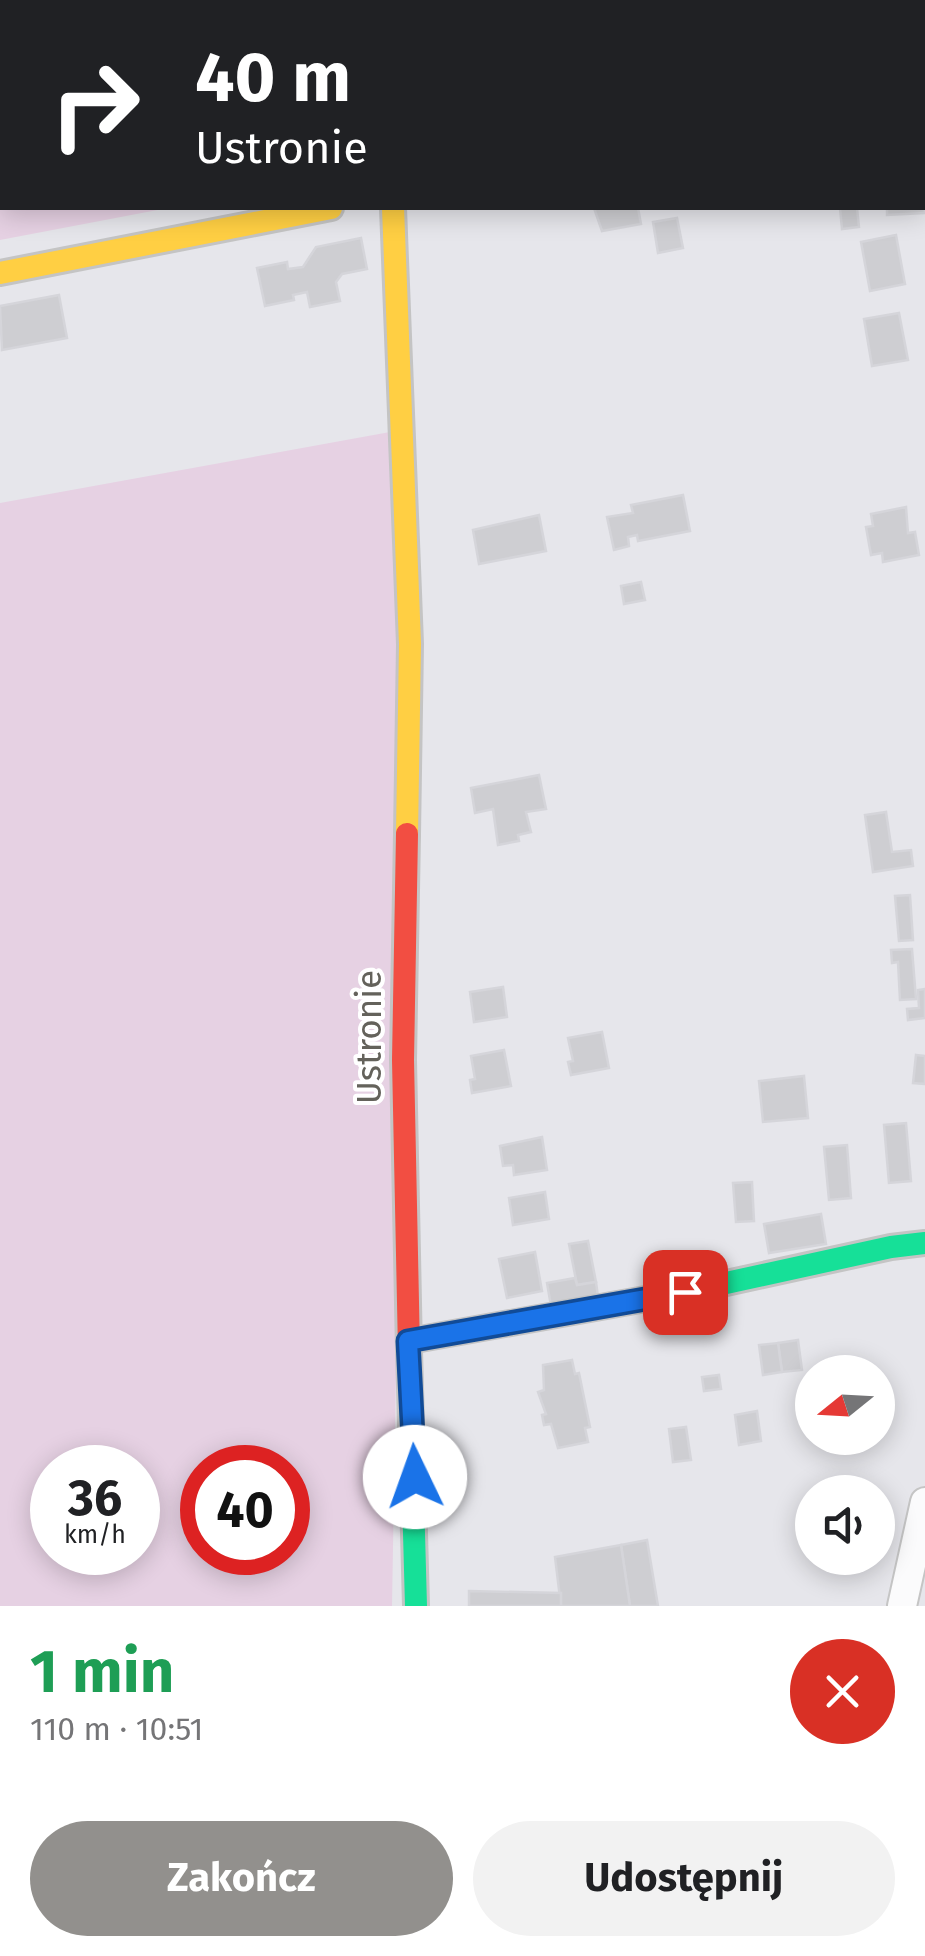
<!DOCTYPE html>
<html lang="pl">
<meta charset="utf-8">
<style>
:root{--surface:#fff;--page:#f2f2f2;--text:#202124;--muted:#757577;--accent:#92908d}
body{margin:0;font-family:"Fira Sans",sans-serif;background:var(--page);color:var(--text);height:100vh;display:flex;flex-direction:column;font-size:38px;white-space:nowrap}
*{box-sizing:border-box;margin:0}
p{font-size:32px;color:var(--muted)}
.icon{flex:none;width:55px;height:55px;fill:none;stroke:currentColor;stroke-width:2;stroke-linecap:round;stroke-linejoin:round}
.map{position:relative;height:1606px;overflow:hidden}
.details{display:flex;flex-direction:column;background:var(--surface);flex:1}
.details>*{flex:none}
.guide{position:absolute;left:0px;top:0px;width:925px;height:210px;box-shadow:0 5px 25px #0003;background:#202124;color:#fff;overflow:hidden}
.needle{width:65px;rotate:252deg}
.tools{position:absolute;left:795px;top:1355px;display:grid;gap:20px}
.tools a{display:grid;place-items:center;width:100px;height:100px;border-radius:50%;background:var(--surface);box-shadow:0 5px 25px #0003;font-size:50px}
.speed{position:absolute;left:30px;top:1445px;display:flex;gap:20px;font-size:50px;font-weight:700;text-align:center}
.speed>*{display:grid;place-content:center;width:130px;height:130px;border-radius:50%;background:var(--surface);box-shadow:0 5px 25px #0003;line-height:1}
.speed small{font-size:25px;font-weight:400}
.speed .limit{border:15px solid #d22;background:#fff;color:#111}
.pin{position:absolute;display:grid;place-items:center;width:85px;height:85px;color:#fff;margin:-42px;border-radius:20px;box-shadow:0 5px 15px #0006}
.me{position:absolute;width:110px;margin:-55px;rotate:357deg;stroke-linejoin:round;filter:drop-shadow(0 0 8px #0008)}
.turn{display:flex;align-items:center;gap:35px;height:210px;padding:0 30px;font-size:45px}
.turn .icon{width:130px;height:130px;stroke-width:2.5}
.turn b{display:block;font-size:70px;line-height:85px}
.round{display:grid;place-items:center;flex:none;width:105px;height:105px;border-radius:52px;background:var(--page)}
.headline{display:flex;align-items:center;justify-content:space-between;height:170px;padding:0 30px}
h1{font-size:60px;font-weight:700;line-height:75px;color:#1e9e55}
.action{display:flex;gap:20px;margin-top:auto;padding:20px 30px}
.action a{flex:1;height:115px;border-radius:60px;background:var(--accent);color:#fff;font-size:40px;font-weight:700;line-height:115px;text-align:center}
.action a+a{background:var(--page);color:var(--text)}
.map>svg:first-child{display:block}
.green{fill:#e6d1e3;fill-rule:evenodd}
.building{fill:#ceced2;stroke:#d5d5da;stroke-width:2.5}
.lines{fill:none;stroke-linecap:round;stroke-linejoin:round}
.street-casing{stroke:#c5c5c5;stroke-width:32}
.fast-casing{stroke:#c4c4c4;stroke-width:28}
.slow-casing{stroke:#c4c4c4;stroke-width:28}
.jam-casing{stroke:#c4c4c4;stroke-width:28}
.street{stroke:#fbfbfc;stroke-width:28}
.fast{stroke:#16e098;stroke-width:22}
.slow{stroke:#ffcf43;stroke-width:22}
.jam{stroke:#f24e42;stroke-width:22}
.route-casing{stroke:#114b97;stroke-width:25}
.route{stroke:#1a73e8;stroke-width:18}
.labels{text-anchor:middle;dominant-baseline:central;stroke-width:8;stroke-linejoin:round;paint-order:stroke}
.street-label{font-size:35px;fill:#64625b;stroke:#fff}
</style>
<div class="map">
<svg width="925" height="1606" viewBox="0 0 925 1606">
<rect width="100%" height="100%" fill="#e6e6eb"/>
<g class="green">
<polygon points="0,0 88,2 2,2 2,208 168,208 0,240"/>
<path d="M412,428L392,1606H0V503ZM52,1468H138V1552H52ZM202,1468H288V1552H202Z"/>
</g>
<g class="building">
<polygon points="922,172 925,213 887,215 887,208 922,208"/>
<polygon points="594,208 638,208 641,224 602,231"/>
<polygon points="840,208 857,208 859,227 842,229"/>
<polygon points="677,218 683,248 658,253 653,222"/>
<polygon points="896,235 905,284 870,291 861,242"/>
<polygon points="361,238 367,269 342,274 336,282 340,301 310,307 307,292 293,295 294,300 265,306 257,268 287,262 288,269 303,267 316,247"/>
<polygon points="59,295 67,338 2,350 0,306"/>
<polygon points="899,313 908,360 872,366 864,319"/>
<polygon points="683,495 690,531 638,541 637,535 628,537 629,546 614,550 607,517 633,513 631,505"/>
<polygon points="906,507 908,533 915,532 919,555 883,562 882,553 871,555 866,527 873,526 871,514"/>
<polygon points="539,515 546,551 479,564 473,530"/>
<polygon points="641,582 645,600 624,604 621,586"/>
<polygon points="539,775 546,809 526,812 531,832 518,835 519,841 498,845 493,809 475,813 471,788"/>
<polygon points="886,812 892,852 911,850 913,866 873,872 865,815"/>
<polygon points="910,895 913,940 899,941 895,896"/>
<polygon points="912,949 916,999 900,1000 898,962 892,963 891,950"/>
<polygon points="503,987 507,1017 474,1022 470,992"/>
<polygon points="925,989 925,1018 908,1020 907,1009 919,1008 918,990"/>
<polygon points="602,1032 609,1068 571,1075 568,1062 573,1061 568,1038"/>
<polygon points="504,1050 511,1086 472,1093 470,1080 475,1079 471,1056"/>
<polygon points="916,1055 925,1056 925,1084 913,1083"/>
<polygon points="804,1076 808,1118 763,1122 759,1081"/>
<polygon points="906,1123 911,1181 889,1183 884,1125"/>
<polygon points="542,1137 547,1170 514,1175 513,1165 503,1166 500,1146"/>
<polygon points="847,1145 851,1198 829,1200 824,1147"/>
<polygon points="752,1182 754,1221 736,1222 733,1183"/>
<polygon points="545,1192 549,1219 513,1225 509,1198"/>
<polygon points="821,1214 826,1244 769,1253 764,1224"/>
<polygon points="588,1241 596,1282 577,1285 569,1244"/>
<polygon points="535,1252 542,1291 507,1298 499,1259"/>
<polygon points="575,1278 577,1285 596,1282 598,1297 551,1306 547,1283"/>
<polygon points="798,1340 802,1370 782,1372 778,1343"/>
<polygon points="778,1343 782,1372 763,1375 759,1345"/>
<polygon points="572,1360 575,1374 579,1373 590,1427 585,1428 588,1442 558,1448 551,1424 544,1425 542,1415 546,1414 538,1392 544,1390 543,1365"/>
<polygon points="719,1375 721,1389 704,1391 702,1377"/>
<polygon points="757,1411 761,1441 739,1445 735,1415"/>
<polygon points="686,1427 691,1460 673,1462 669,1429"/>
<polygon points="647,1540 658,1606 630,1606 621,1545"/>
<polygon points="621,1545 630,1606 561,1606 555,1557"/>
<polygon points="469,1591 561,1593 561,1606 469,1606"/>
</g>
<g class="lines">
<g class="street-casing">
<g id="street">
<polyline points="922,94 925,93"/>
<polyline points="902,1606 925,1502"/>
</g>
</g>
<g class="fast-casing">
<g id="fast">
<polyline points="409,1341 685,1292 891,1247 925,1243"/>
<polyline points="409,1351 416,1606"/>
</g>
</g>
<g class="slow-casing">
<g id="slow">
<polyline points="393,208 410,644 407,834"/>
<polyline points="0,273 331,208"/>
</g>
</g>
<g class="jam-casing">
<polyline id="jam" points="407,834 403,1060 409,1351"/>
</g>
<use href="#street" class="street"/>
<use href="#fast" class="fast"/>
<use href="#slow" class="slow"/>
<use href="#jam" class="jam"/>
</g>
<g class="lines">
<g class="route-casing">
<polyline id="route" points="415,1477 408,1341 685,1292"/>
</g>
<use href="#route" class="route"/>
</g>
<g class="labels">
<g class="street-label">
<text transform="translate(369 1037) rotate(-90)">Ustronie</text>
</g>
</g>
</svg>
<div class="tools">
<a><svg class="needle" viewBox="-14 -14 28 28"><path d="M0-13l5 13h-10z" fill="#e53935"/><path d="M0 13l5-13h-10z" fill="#757577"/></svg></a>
<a><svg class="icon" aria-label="sound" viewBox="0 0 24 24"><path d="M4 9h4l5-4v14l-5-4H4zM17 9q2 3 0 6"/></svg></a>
</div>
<div class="speed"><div>36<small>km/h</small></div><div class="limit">40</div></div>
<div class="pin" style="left:685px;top:1292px;background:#d93025"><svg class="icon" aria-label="arrive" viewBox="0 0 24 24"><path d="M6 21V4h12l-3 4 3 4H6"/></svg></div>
<svg class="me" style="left:415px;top:1477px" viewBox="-20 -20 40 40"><circle r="19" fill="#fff"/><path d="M0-13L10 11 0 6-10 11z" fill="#1a73e8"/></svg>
<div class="guide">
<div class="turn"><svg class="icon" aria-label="right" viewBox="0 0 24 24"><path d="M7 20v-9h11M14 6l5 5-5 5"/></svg><div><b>40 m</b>Ustronie</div></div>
</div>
</div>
<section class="details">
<div class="headline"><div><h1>1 min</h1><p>110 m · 10:51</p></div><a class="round" style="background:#d93025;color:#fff"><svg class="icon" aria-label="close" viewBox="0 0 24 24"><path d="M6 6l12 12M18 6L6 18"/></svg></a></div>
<div class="action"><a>Zakończ</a><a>Udostępnij</a></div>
</section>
